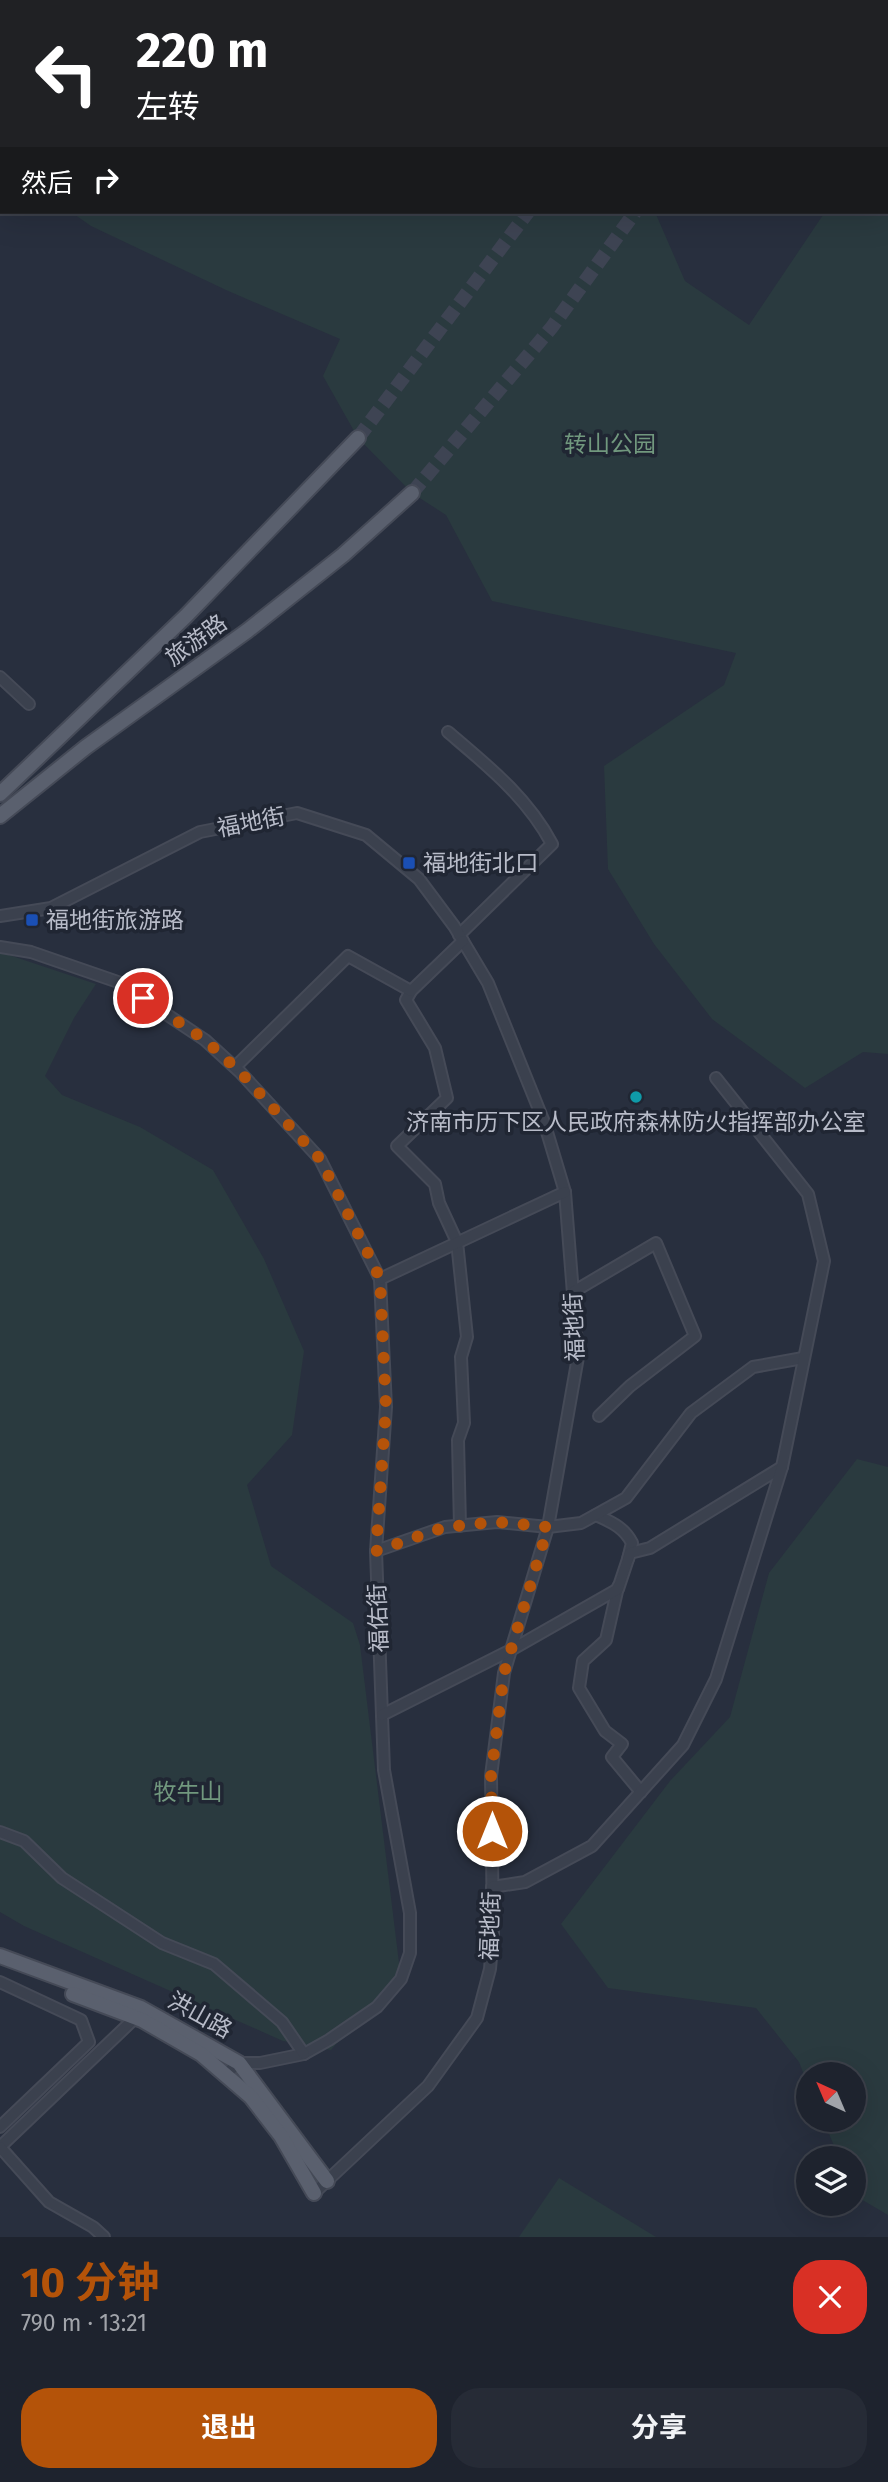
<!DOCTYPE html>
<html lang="zh">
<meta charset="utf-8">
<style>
:root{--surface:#1e232e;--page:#262b36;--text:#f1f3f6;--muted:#a1a4aa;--line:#3c404a;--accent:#b45309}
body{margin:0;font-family:"Fira Sans","Noto Sans SC",sans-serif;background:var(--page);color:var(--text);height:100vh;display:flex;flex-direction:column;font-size:26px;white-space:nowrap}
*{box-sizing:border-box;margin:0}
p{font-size:23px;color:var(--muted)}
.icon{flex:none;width:38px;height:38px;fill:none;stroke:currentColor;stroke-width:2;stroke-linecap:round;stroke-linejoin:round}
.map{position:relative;height:2237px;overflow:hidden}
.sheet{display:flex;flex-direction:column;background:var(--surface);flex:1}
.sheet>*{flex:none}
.guide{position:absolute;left:0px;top:0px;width:889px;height:214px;box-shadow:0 7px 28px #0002,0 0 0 2px var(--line);background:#202124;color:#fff;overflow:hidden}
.needle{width:46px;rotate:316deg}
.controls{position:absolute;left:796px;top:2062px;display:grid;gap:14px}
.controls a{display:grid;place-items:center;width:70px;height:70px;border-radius:50%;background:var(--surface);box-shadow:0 7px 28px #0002,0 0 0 2px var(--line);font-size:35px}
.pin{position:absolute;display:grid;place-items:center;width:60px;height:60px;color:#fff;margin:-30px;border:4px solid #fff;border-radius:50%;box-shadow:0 2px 7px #0007}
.me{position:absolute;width:77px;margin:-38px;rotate:0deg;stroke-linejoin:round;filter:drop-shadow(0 0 5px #0008)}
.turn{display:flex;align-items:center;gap:24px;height:147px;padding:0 21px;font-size:32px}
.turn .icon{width:91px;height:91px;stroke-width:2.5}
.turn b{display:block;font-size:49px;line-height:60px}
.then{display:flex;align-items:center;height:66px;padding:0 21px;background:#0003;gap:14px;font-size:26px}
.round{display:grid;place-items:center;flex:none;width:74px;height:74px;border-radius:28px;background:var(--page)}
.overview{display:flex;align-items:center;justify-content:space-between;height:119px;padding:0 21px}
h1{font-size:42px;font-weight:700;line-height:52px;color:var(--accent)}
.button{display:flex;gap:14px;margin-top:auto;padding:14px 21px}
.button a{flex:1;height:80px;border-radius:28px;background:var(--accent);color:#fff;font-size:28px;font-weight:700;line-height:80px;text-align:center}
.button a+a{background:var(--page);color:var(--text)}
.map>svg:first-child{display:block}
.green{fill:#2a3a3f}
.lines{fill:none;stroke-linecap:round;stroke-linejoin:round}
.major-tunnel{stroke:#3e4453;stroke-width:14;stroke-dasharray:14 7;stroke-linecap:butt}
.minor-casing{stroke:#454a57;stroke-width:14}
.major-casing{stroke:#454a57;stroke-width:18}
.minor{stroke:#3b414e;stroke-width:10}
.major{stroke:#5a606e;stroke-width:14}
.route{stroke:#b45309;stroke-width:12;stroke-dasharray:0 21.6}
.transit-dot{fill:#1a4fb4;stroke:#202633;stroke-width:2.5}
.culture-dot{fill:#0f9aa8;stroke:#202633;stroke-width:2.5}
.labels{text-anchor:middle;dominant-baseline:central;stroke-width:7;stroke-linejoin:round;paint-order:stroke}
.park-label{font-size:23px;fill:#71987e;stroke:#202633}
.street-label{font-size:23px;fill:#b8bcc9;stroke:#202633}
.poi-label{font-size:23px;fill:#b8bcc9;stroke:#202633;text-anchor:start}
</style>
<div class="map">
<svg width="888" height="2237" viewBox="0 0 888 2237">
<rect width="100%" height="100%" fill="#282f3e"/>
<g class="green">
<polygon points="0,0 654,0 2,2 2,164"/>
<polygon points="888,173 888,1054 863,1052 805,1088 712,1019 654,944 608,869 604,766 724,685 736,653 492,601 446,515 412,493 358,438 323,376 340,339 226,290 91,226 71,212 655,212 685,281 749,325 825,212 887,212"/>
<polygon points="0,952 96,984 74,1018 45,1076 62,1095 140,1127 213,1170 264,1259 304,1351 292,1435 247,1485 271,1566 353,1623 360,1645 400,1971 331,2050 283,2041 24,1926 0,1912"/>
<polygon points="857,1459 888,1467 888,2215 854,2195 854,2158 839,2158 823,2119 854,2119 854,2074 808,2074 808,2085 799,2062 756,2008 608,1988 561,1924 670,1781 730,1717 769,1573"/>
<polygon points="559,2178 656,2237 519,2237"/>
</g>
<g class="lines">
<g class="major-tunnel">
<polyline points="358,438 528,212"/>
<polyline points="412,493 552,327 635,212"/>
</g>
<g class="minor-casing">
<g id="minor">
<polyline points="0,677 29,704"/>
<path d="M448,732C488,766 527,797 552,844L459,935"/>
<polyline points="0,916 51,908 200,832 297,813 366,835 419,879 454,926 488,983 544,1122 565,1192 578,1357 548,1527 504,1673 491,1776 493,1934 490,1969 477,2018 428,2086 314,2193"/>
<polyline points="0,947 31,952 118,982 205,1040 240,1072 320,1159 380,1279 386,1407 376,1551 384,1770 410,1913 410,1953 401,1979 377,2007 329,2040 304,2054 260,2063 239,2063 224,2075"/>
<polyline points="411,991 406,1000 435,1048 447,1098 397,1146 435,1184 439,1203 457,1242 467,1337 461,1357 464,1423 458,1440 460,1526"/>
<polyline points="235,1067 348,956 411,991 463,941"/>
<polyline points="380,1279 565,1192"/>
<polyline points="573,1292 656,1243 695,1336 630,1386 599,1416"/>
<path d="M596,1515C611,1522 624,1527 632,1543L628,1559"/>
<polyline points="376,1551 445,1527 497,1522 548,1527 581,1523 626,1498 691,1413 753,1367 803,1358"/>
<polyline points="618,1587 606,1640 583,1661 579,1688 605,1731 622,1744 612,1757 641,1792"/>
<polyline points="382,1715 511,1650 618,1589 630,1553 650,1548 782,1467"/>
<polyline points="0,1832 24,1841 62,1878 162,1943 214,1964 282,2022 304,2054"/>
<polyline points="492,1887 525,1882 592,1846 683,1745 716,1679 782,1467 824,1261 808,1194 716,1078"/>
<polyline points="0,1982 81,2020 89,2042 0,2127"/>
<polyline points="0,2147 135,2018"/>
<polyline points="0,2147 49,2202 93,2227 104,2237"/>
</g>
</g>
<g class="major-casing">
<g id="major">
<polyline points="668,2 669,0"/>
<polyline points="770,2 771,0"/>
<polyline points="0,794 186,616 358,438"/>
<polyline points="0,816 86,747 247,631 343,555 412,493"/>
<polyline points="0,1956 141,2008 239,2063 327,2181"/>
<polyline points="73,1994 142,2020 201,2054 251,2097 281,2136 314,2193"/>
</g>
</g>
<use href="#minor" class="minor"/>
<use href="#major" class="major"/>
</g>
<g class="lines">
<polyline class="route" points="143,998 205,1040 240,1072 320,1159 372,1261 380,1279 386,1407 376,1551 445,1527 497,1522 548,1527 504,1673 491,1776 492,1831"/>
</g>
<g class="transit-dot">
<rect x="402" y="856" width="14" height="14" rx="3.5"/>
<rect x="25" y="913" width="14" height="14" rx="3.5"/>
</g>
<circle class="culture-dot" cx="636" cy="1097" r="7"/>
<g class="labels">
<g class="park-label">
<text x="610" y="444">转山公园</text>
<text x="188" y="1792">牧牛山</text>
</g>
<g class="street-label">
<text transform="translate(196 640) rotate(-36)">旅游路</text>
<text transform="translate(251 822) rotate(-11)">福地街</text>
<text transform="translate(574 1327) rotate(-92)">福地街</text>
<text transform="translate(378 1618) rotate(-92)">福佑街</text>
<text transform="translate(490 1926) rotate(-88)">福地街</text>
<text transform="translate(200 2015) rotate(29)">洪山路</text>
</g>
<g class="poi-label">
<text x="423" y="863">福地街北口</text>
<text x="46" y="920">福地街旅游路</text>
<text x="636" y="1122" text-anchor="middle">济南市历下区人民政府森林防火指挥部办公室</text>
</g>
</g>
</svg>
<div class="controls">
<a><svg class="needle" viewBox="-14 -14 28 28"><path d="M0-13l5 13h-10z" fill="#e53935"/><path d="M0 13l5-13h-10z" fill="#a1a4aa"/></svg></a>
<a><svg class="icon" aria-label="layers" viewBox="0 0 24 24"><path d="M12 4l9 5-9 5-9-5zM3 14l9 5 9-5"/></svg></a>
</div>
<div class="pin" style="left:143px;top:998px;background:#d93025"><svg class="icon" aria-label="arrive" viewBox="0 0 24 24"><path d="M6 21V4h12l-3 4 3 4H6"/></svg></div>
<svg class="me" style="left:492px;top:1831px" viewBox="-20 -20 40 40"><circle r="17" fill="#b45309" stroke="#fff" stroke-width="3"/><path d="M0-11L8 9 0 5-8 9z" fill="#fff"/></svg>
<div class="guide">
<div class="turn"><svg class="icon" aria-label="left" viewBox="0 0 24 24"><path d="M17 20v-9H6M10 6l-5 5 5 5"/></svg><div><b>220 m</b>左转</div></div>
<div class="then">然后<svg class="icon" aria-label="right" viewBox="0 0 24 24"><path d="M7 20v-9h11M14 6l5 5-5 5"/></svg></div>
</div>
</div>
<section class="sheet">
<div class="overview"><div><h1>10 分钟</h1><p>790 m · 13:21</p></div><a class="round" style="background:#d93025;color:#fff"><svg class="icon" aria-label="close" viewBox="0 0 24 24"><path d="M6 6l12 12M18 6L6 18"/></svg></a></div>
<div class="button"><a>退出</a><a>分享</a></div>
</section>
